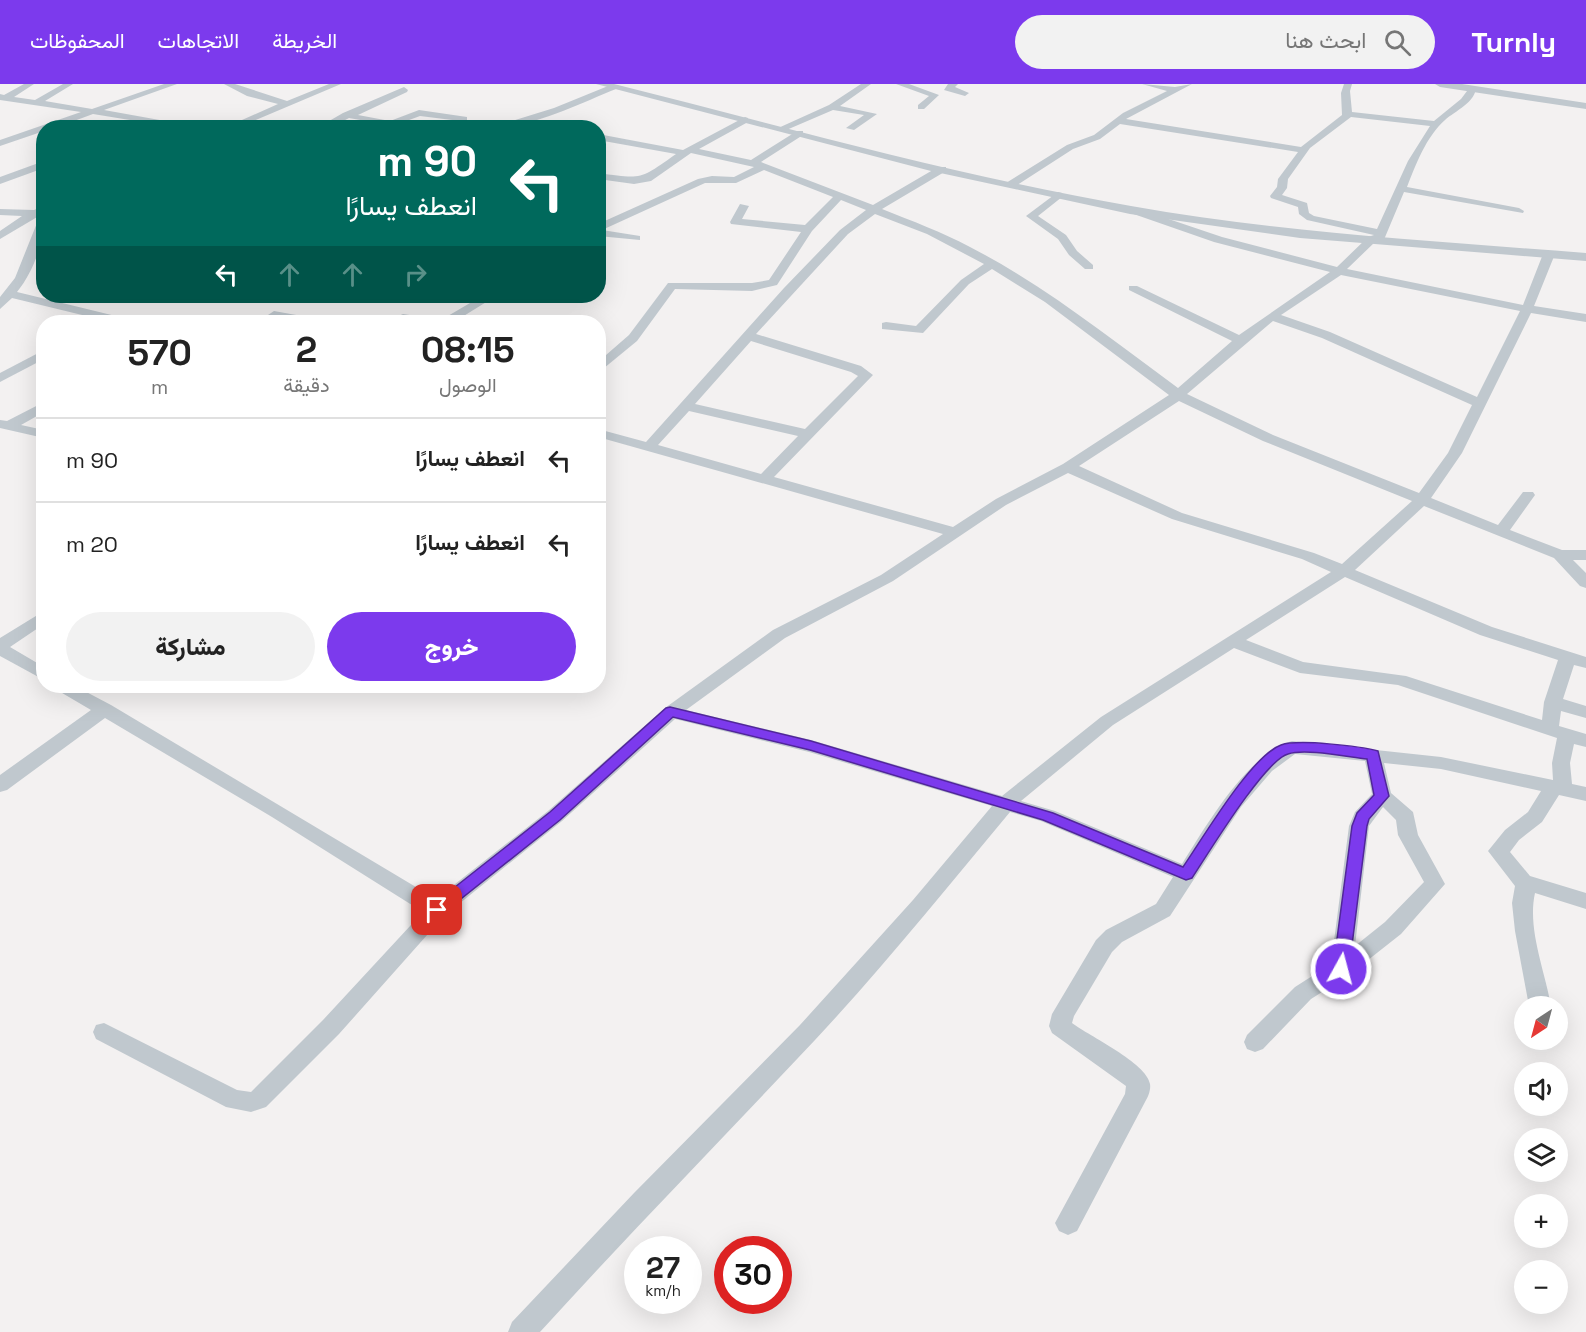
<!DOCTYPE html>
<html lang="ar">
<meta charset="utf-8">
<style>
:root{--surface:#fff;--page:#f2f2f2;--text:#222;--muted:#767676;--line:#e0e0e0;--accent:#7c3aed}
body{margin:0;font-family:"Space Grotesk",Vazirmatn,sans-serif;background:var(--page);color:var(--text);direction:rtl;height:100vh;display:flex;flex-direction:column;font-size:22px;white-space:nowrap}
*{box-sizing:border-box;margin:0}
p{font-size:20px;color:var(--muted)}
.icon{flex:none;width:33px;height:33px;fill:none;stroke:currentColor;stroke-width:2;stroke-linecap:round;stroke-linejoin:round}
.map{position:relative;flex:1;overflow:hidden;direction:ltr}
.details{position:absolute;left:36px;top:231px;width:570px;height:378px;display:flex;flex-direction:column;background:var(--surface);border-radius:24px;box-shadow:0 6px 24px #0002;direction:rtl}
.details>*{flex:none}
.hud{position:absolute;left:36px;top:36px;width:570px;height:183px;border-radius:24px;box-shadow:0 6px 24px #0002;direction:rtl;background:#00695c;color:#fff;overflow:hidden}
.needle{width:39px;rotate:216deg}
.fabs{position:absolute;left:1514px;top:912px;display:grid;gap:12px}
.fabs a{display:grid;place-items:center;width:54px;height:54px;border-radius:50%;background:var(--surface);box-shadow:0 6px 24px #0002;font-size:30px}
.speed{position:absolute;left:624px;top:1152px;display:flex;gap:12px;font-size:30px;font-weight:700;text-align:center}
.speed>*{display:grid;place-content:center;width:78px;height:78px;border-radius:50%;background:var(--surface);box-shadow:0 6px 24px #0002;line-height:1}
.speed small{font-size:15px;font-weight:400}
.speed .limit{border:9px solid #d22;background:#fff;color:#111}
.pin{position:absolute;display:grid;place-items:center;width:51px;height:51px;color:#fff;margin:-26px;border-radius:12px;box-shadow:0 3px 9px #0006}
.me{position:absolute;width:66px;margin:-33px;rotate:7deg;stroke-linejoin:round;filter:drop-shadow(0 0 4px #0008)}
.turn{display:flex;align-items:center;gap:21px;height:126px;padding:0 30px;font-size:27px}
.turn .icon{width:78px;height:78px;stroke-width:2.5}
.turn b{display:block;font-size:42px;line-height:51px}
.lanes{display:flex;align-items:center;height:57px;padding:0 30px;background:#0003;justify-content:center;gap:30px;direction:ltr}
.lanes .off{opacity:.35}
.eta{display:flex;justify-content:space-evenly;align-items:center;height:102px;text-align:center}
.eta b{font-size:36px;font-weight:800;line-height:42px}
.cta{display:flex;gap:12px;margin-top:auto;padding:12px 30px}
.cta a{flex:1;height:69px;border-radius:36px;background:var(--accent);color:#fff;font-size:24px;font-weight:800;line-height:69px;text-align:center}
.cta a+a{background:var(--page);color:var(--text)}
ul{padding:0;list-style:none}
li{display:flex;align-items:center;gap:18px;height:84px;padding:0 30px;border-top:2px solid var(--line)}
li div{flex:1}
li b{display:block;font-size:22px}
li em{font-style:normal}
header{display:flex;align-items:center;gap:36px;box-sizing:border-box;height:84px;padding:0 30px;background:var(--accent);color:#fff}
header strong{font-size:28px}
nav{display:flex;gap:33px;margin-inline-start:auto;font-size:21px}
.search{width:420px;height:54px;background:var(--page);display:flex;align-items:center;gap:15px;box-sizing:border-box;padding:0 21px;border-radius:33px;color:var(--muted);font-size:22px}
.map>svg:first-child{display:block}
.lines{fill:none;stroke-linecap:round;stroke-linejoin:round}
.minor{fill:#c0c8ce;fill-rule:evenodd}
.tertiary{fill:#c0c8ce;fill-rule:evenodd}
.route{fill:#7c3aed;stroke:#51269a;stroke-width:1.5}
</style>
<header>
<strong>Turnly</strong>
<div class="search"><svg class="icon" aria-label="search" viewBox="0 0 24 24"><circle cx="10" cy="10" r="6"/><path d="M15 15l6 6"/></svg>ابحث هنا</div>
<nav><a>الخريطة</a><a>الاتجاهات</a><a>المحفوظات</a></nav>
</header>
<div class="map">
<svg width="1586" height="1248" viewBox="0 0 1586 1248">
<rect width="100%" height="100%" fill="#f3f1f1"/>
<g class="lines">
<g class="minor">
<polygon points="24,0 34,0 14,13 35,16 63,0 73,0 45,17 92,25 164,0 177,0 104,26 204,44 179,44 93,30 55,44 44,44 44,47 0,62 0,56 81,28 0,16 0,10 4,11"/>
<polygon points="224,0 235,0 287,17 329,0 341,0 237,44 224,44 278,20 247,12"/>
<path d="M613,0L617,3L616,5C576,21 532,44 489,44L554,24Z"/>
<polygon points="861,0 871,0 840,22 877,30 854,46 846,44 864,31 833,26 784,47 776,45 829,21"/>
<polygon points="896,0 909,0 939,11 924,25 918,25 918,21 929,12"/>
<polygon points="948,0 958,0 955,3 969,9 965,12 944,6"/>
<path d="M1142,0L1175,3L1192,0L1126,35L1301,63L1342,31L1341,9L1344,0H1352L1350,7L1352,28L1434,37L1461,15L1470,3H1476C1476,18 1455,27 1445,36C1426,53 1416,80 1407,103L1519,124L1524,127L1523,129L1404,108L1383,158H1375L1347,185L1523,221L1543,170L1549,167L1555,170L1534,222L1586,230V238L1531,229L1462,369L1431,414L1498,441L1523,408H1533L1535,411L1510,446L1562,466H1586V476H1573L1586,489V504L1580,502L1554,474L1424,422L1355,486L1492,543L1586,573V584L1574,581L1563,615L1586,622V634L1561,627L1559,642L1586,650V663L1574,660L1570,679L1572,700L1586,703V717L1559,711L1542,738L1519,756L1510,768L1530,792L1586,809V825L1535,809C1527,845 1545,887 1551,922H1529L1515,847L1512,819L1515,802L1488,767L1505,746L1528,728L1541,707L1441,685L1384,679L1391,709L1413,728L1418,751L1445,800L1401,850L1349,891L1311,915L1263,965L1255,968L1247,965L1244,958L1247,951L1295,903L1331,880L1349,742L1355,728L1372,710L1365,677L1295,670L1272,687L1241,723L1170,832L1122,858L1112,868L1074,932L1072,939C1089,952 1147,979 1150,1000C1151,1006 1148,1013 1145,1018L1077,1147L1068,1151L1059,1147L1055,1139L1125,1010L1126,1002L1052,949L1049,942L1052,930L1096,856L1106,846L1156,820L1173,793L1041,737L1010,728C946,805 883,883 815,956C723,1054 630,1149 540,1248H508L512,1238L634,1109L800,941L913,816L992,722L809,668L675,635L562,737L444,832L339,950L266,1023L251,1028L226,1023L96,955L93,948L96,941L104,939L237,1006L251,1008L323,936L423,828L272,733L105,634L7,706L0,708V691L91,626L57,606L54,602H75L111,621L436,815L548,727L665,624L773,546L881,491L943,450L598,353V345L646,358L784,204L840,146L866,126L841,116L812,147L777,201L752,207L675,205L637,257L598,289V278L629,251L668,199H752L769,196L801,148L731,140L730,138L740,120L749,122L742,135L805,141L833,113L764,86L736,99H705L602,146L640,152V156L598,152V140L698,95L712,92L734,93L754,83L691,69L651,97L634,100L598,95V89C643,95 639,96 676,70L598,56V50L683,66L745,33L748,34V38L699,65L751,76L797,47H803V51L761,78L873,121L938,83H946V87L882,125C912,137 942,148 970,163C1044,201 1111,255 1178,304L1232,257L1129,206V202H1137L1239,251L1330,188L1214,158L1125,127V123H1133L1222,153L1337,183L1368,153L1374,151L1307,136L1299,130L1298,123L1271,114L1270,112L1277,103L1278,95L1298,68L1120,40L1100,55L1073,65L1014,103H1006V99L1067,61L1094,51L1123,29L1167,7ZM1351,33L1430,42L1408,77L1377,145L1314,132L1309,129L1307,119L1282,111L1287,104L1288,95L1310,64ZM875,130L927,150L984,180L961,196L916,242L886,238L882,239V245L923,249L969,200L992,185L1045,218L1169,311L1063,380L996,415L953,443L774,393L873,291L861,282L756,250L848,150ZM1341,191L1520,227L1477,313L1330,248L1281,231ZM1273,237L1322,254L1472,321L1448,369L1419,409L1273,351L1187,310ZM751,257L851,288L858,292L805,345L695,320ZM1179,317L1263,357L1412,417L1342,480L1314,469L1182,429L1079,382ZM689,327L798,352L761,390L658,361ZM1068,389L1172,435L1302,475L1331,488L1101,633L1002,712L811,656L686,626L785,554L893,497L1006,421ZM1345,493L1480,551L1558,576L1544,618L1542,636L1406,592L1303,578L1246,556ZM1234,564L1300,589L1398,601L1557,654L1552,679L1553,696L1441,673L1292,657C1248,669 1206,742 1182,780L1055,727L1021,717L1113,641ZM1383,723L1396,736L1398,751L1424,798L1385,838L1355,862L1369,742Z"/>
<polygon points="404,3 408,6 407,8 358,31 390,37 419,26 467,33 467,37 458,40 484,44 439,44 452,36 420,32 401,39 405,44 349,34 330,44 317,44 343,29"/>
<polygon points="44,77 44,84 0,100 0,93"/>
<polygon points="1058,108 1062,109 1062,113 1038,132 1066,151 1077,167 1093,181 1093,185 1085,185 1069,171 1058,155 1026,132"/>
<polygon points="44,122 44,129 0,155 0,147 22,132 0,131 0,125 34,126"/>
<path d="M44,131C44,158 34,187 17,208L128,235L130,238H111L12,214L0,225V213L15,194L39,134Z"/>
<polygon points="482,212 496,212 454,238 385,238 403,230 441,236"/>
<polygon points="274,227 313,234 319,238 295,238 270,234 268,231"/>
<polygon points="44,266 44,275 0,298 0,289"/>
<polygon points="44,318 44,328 21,341 44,346 44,354 0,344 0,336 7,337"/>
<polygon points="44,527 44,540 10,563 44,583 44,596 0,572 0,554"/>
</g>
<g class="tertiary">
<path d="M596,0H614C786,43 957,92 1131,122C1282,149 1434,157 1586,169V177L1300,154L1130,130L931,87Z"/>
<polygon points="1435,0 1462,0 1586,19 1586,25 1440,3"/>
</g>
</g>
<path class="route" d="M670,623L811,657L1053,729L1183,783C1203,754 1251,672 1281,661C1298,655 1360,662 1378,667L1389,712L1369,735L1367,742L1349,885L1347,890H1335L1333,885L1352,742L1357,729L1374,711L1367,675C1348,673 1305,664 1288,670C1264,677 1208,770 1192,794L1186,796L1043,736L810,666L673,633L560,736L442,830H431L429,826L431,822L550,728L666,624Z"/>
</svg>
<div class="fabs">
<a><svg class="needle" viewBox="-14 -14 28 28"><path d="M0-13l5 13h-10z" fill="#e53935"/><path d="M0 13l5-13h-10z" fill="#767676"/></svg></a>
<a><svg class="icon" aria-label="sound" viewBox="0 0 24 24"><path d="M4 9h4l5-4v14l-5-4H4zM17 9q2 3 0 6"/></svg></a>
<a><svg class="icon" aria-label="layers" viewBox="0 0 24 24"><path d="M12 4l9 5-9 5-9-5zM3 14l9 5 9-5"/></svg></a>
<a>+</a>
<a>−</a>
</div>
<div class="speed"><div>27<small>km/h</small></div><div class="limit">30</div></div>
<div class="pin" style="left:437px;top:826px;background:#d93025"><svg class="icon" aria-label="arrive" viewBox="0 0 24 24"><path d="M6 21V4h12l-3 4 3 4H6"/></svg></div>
<svg class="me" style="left:1341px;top:885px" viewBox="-20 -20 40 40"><circle r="17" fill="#7c3aed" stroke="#fff" stroke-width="3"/><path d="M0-11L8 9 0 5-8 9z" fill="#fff"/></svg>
<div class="hud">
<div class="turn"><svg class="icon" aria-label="left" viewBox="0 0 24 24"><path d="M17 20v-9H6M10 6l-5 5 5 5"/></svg><div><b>90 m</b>انعطف يسارًا</div></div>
<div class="lanes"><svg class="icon" aria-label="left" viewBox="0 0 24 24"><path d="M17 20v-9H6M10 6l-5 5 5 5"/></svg><svg class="icon off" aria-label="ahead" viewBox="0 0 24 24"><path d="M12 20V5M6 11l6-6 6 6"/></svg><svg class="icon off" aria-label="ahead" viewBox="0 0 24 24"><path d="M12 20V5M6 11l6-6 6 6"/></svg><svg class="icon off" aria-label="right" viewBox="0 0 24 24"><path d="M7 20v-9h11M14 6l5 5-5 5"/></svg></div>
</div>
<section class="details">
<div class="eta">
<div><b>08:15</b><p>الوصول</p></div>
<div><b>2</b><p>دقيقة</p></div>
<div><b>570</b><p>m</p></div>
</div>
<ul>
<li><svg class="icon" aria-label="left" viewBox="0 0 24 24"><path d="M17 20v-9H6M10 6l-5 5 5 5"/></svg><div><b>انعطف يسارًا</b></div><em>90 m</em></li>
<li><svg class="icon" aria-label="left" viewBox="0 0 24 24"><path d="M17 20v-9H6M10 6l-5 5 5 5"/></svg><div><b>انعطف يسارًا</b></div><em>20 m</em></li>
</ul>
<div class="cta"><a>خروج</a><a>مشاركة</a></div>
</section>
</div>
